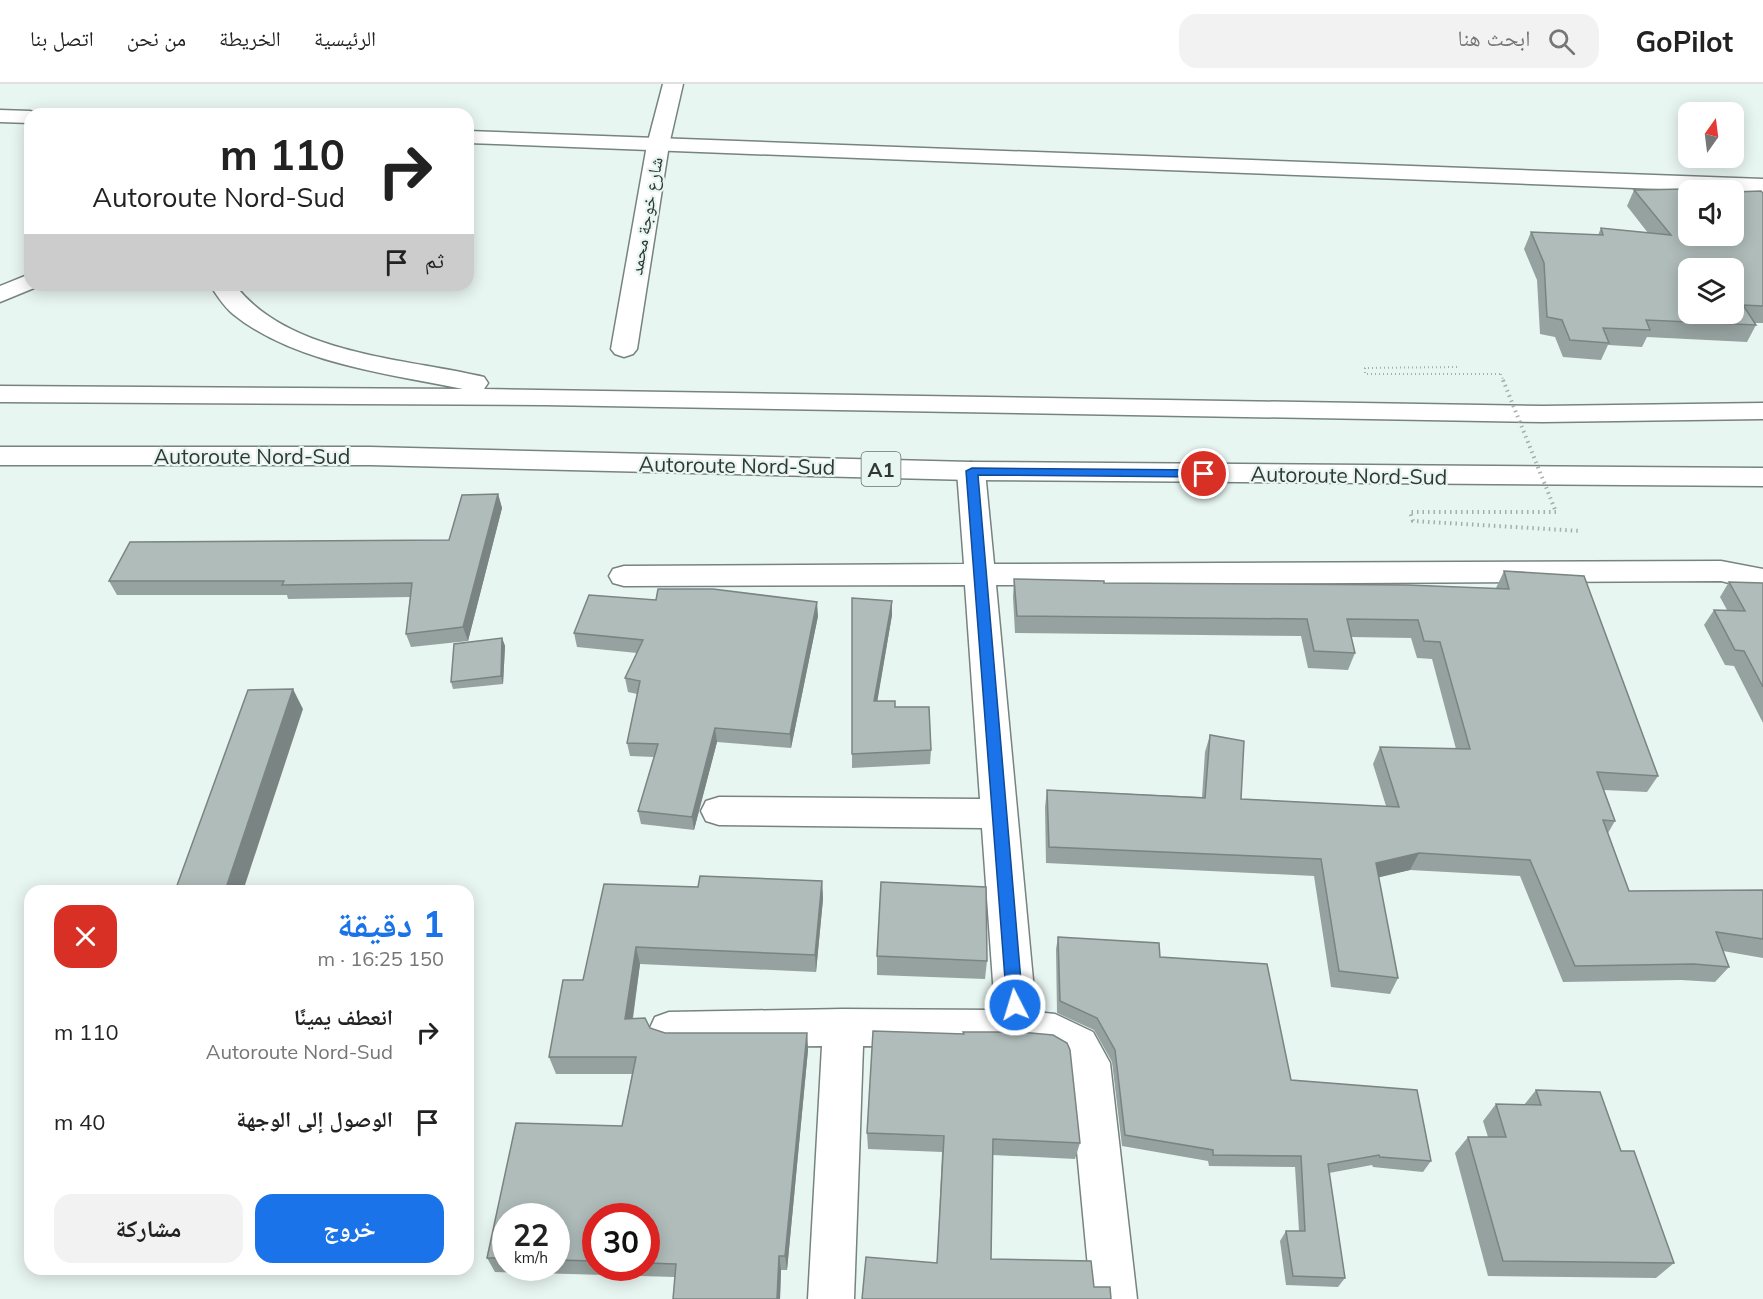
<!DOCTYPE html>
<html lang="ar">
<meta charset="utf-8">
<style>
:root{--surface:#fff;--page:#f2f2f2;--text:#222;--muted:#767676;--line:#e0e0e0;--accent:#1a73e8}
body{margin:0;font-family:Mulish,"Noto Naskh Arabic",sans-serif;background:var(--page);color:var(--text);direction:rtl;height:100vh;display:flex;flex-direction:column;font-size:22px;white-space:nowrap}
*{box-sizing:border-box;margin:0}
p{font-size:20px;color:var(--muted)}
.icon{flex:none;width:33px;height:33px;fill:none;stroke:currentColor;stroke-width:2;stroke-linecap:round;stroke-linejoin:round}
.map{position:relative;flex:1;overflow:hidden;direction:ltr}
.side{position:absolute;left:24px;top:801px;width:450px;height:390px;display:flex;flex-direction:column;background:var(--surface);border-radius:18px;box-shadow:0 3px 15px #0003;direction:rtl}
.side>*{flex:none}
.banner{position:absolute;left:24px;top:24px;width:450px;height:183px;border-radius:18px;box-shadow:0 3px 15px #0003;direction:rtl;background:#fff;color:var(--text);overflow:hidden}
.needle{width:39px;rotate:14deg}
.controls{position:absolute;left:1678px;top:18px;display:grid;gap:12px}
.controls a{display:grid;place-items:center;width:66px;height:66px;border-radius:12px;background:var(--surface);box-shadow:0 3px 15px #0003;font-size:30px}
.speed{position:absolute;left:492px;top:1119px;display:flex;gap:12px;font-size:30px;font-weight:700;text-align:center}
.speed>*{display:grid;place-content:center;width:78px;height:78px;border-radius:50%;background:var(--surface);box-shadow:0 3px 15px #0003;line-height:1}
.speed small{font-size:15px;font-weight:400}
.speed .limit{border:9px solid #d22;background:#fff;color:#111}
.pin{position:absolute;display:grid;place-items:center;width:51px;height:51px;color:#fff;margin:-26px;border:3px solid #fff;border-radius:50%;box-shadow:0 2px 6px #0007}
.me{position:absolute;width:66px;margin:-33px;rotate:355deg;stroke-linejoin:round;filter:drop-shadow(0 0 4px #0008)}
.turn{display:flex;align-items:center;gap:21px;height:126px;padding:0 30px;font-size:27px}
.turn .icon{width:78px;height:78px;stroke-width:2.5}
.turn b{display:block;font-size:42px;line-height:51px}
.then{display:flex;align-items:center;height:57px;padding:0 30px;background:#0003;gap:12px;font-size:22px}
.round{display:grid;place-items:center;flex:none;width:63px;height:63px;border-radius:18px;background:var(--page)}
.overview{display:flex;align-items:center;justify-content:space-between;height:102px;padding:0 30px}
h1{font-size:36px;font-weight:700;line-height:45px;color:var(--accent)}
.action{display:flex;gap:12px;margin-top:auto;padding:12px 30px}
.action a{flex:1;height:69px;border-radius:18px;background:var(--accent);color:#fff;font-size:24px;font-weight:700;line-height:69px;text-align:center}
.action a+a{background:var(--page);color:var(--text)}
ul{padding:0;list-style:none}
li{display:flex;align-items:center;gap:18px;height:90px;padding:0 30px}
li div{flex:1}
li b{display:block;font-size:22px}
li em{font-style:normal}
header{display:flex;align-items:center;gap:36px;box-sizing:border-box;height:84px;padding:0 30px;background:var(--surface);border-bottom:2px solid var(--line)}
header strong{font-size:28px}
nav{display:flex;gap:33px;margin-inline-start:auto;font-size:21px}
.search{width:420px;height:54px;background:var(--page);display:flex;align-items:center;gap:15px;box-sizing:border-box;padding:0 21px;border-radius:18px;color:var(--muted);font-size:22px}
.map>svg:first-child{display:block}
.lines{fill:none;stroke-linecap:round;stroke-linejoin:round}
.street-casing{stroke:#778380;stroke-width:3}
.secondary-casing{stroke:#778380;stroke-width:3}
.highway-casing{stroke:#778380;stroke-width:3}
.path-far1{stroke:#a4afac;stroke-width:2;stroke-dasharray:1 3;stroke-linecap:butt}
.path{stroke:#a4afac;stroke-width:4;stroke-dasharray:1.5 4;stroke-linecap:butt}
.street{fill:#fff;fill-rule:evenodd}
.secondary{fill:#fff;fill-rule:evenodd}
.highway{fill:#fff;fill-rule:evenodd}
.path-bridge-far1{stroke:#a4afac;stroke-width:2;stroke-dasharray:1 3;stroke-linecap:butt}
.path-bridge{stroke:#a4afac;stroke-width:4;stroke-dasharray:1.5 4;stroke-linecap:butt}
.wall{fill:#96a29f;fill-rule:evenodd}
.shaded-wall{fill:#7a8482}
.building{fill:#afbcb9;stroke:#7a8482;stroke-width:1.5;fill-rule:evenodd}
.route{fill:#1a73e8;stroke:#114b97;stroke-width:1.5}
.labels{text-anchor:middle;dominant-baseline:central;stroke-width:4.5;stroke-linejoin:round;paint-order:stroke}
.far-street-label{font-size:18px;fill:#313735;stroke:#e8f6f2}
.shield{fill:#e8f6f2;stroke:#68706e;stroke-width:1.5}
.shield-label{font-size:20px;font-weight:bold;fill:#313735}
.street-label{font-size:21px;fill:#313735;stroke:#e8f6f2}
</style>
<header>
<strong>GoPilot</strong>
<div class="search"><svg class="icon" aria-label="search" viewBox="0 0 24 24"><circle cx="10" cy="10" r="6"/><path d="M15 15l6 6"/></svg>ابحث هنا</div>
<nav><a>الرئيسية</a><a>الخريطة</a><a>من نحن</a><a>اتصل بنا</a></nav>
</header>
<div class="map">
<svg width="1763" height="1215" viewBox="0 0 1763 1215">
<rect width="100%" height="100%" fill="#e8f6f2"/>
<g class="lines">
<g class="street-casing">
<g id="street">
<polygon points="663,0 683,0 669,61 637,265 633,270 624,273 615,270 611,265 647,61"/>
<polygon points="971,378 981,381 985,387 994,480 1721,477 1763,485 1763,507 1721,497 996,501 1036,928 1055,930 1093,948 1110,979 1137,1215 1091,1215 1069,982 1065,974 1050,966 1017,963 863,962 854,1215 808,1215 822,962 669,964 655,959 649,946 655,933 669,928 843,925 995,926 982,744 719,741 706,737 701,727 706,717 719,713 980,715 965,501 624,502 613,499 609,492 613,485 624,482 964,480 957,387 961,381"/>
</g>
</g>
<g class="secondary-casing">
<g id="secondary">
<polygon points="0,26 30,27 38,30 30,30 30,39 0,38"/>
<polygon points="468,47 1763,95 1763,109 468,59"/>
</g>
</g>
<g class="highway-casing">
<g id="highway">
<polygon points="30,190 30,201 39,202 0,218 0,202"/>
<path d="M210,201H235C289,271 404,274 484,293L488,299L484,305L1543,322L1763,319V335L1543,338L544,321L0,318V302L463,305C389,290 293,279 233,230C224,223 216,210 210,201Z"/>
<polygon points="0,363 370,363 971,378 1763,384 1763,402 971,396 370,381 0,381"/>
</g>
</g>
<polyline class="path-far1" points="1457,283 1365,284 1365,290 1501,290"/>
<polyline class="path" points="1556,428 1410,428 1413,437 1581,447"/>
<use href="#street" class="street"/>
<use href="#secondary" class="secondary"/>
<use href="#highway" class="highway"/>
<polyline class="path-bridge-far1" points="1501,290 1504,298"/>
<polyline class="path-bridge" points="1503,296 1556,428"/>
</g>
<g class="wall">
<polygon points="1634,106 1689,152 1763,109 1763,239 1754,239 1756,241 1747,258 1647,253 1642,263 1608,261 1601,276 1563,273 1555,253 1540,250 1537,196 1524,165 1531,148 1598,151 1601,144 1648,149 1627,122"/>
<polygon points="498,410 502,424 468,557 411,563 406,550 410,513 288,515 287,511 117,511 109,497 449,456"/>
<polygon points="1504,487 1658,692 1647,708 1604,706 1615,737 1608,749 1629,807 1763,806 1763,874 1723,867 1729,883 1715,898 1681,896 1563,898 1520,792 1410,786 1378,793 1398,894 1390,910 1331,903 1314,792 1046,779 1045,723 1047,706 1202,713 1205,668 1210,651 1241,715 1386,722 1373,680 1380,663 1456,665 1432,575 1417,574 1411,554 1351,553 1355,569 1348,586 1308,584 1301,552 1015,549 1013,513 1014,495 1104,499 1496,504"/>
<polygon points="1729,498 1763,499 1763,639 1734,582 1725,581 1704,541 1714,526 1727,526 1720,513"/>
<polygon points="892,517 892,531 877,617 895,623 931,666 930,680 852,684 852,670"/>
<polygon points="818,532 791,664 717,658 694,746 641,740 638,727 654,673 630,672 627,659 637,610 628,608 625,594 637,569 577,563 574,549"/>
<polygon points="502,554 505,562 503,600 453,605 451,598"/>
<path d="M700,792L822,797L823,815L816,888L640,880L633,935L645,934L650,944L665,949H807L808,966L787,1186H781L780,1215H673L675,1193L495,1188L487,1174L516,1039L622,1042L632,990H556L549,973L563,896H583L604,800L698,803ZM506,1132H556V1184H506ZM596,1132H646V1184H596Z"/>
<polygon points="1058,853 1160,873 1291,996 1431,1077 1423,1088 1373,1083 1372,1081 1329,1089 1345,1194 1338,1203 1286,1201 1280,1157 1286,1147 1299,1147 1295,1083 1209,1082 1208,1077 1122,1062 1112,978 1094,946 1057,929 1056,865"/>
<polygon points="877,872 987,877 985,895 877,891"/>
<polygon points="1536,1006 1621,1067 1674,1179 1656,1194 1488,1192 1455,1069 1468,1053 1488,1053 1483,1037 1496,1020 1524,1021"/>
<polygon points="867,1049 1080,1059 1075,1075 993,1071 991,1175 1094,1203 1111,1215 937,1178 942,1068 868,1065"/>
</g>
<g class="shaded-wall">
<polygon points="498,410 502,424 468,557 463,543"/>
<polygon points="892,517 892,531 875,631 874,617"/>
<polygon points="817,518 818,532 791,664 790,650"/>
<polygon points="502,554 505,562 503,600 501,592"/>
<polygon points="293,605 303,625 243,807 225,807"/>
<polygon points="715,644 717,658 694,746 692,733"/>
<polygon points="1419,769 1410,786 1368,796 1376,779"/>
<polygon points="822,797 823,815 816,888 815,871"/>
<polygon points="636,863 640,880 630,952 625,935"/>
<polygon points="807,949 808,966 787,1186 785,1172"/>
<polygon points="779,1172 781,1186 780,1215 777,1215"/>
</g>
<g class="building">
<path d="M1687,105L1689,108V152H1734V108L1761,107L1763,109V222L1743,221L1756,241L1646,236L1650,246L1603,244L1609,259L1570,256L1562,236L1547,233L1544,179L1531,148L1603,151L1601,144L1671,151L1634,106ZM1689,184H1734V230H1689Z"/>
<polygon points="498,410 463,543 406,550 412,499 282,501 284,497 109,497 130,458 449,456 462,411"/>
<polygon points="1504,487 1584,492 1658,692 1597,688 1615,737 1603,736 1629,807 1763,806 1763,855 1716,848 1729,883 1694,880 1575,882 1530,776 1419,769 1376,779 1398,894 1339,887 1321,775 1049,763 1047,706 1205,714 1210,651 1244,657 1241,715 1399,723 1380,663 1470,665 1440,558 1424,557 1418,536 1347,535 1355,569 1314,567 1307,535 1017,532 1014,495 1104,497 1104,499 1407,501 1509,505"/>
<polygon points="1729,498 1763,499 1763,603 1744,567 1735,566 1714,526 1745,527"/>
<polygon points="658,505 713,505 817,518 790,650 715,644 692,733 638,727 658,660 627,659 640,597 625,594 643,556 574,549 589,511 656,516"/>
<polygon points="852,514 892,517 874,617 895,617 895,623 929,623 931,666 852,670"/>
<polygon points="502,554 501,592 451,598 454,560"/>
<polygon points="293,605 225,807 175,807 248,606"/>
<polygon points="700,792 822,797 815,871 636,863 625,935 645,934 650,944 665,949 807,949 785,1172 779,1172 777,1215 673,1215 676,1180 646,1179 646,1132 596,1132 596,1177 556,1176 556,1132 506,1132 506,1174 487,1174 516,1039 622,1042 636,973 549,973 563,896 583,896 604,800 698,803"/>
<polygon points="881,798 986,803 987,877 877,872"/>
<polygon points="1058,853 1159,859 1160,873 1267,880 1291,996 1417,1006 1431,1077 1380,1073 1379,1071 1328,1080 1345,1194 1293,1192 1286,1147 1305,1147 1301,1072 1213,1071 1213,1066 1125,1051 1115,966 1097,934 1060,917"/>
<polygon points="873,947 964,950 963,948 1020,948 1053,951 1067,959 1070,966 1080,1059 993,1055 991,1175 1091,1177 1094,1203 1110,1203 1111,1215 862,1215 866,1173 937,1179 944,1052 867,1049"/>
<polygon points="1536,1006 1600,1008 1621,1067 1634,1067 1674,1179 1503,1177 1468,1053 1506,1053 1496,1020 1541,1021"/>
</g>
<polygon class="route" points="972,384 1204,386 1210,390 1204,393 978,391 1023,921 1021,926 1015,928 1009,926 1007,921 966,387"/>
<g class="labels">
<g class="far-street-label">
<text transform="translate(646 132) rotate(-80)">شارع خوجة محمد</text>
</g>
<rect class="shield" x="861.5" y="368" width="39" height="34" rx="4.5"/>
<g class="shield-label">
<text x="881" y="385">A1</text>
</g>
<g class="street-label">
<text x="252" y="372">Autoroute Nord-Sud</text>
<text transform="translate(737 381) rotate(1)">Autoroute Nord-Sud</text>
<text transform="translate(1349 391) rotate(1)">Autoroute Nord-Sud</text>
</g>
</g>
</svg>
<div class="controls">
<a><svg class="needle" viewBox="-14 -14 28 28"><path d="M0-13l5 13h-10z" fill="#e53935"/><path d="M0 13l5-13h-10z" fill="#767676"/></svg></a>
<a><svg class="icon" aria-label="sound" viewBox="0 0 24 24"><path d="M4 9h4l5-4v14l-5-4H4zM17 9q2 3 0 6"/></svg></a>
<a><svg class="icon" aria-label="layers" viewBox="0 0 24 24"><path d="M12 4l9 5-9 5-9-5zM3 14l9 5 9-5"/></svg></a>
</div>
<div class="speed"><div>22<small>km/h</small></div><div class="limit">30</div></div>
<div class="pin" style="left:1204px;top:390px;background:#d93025"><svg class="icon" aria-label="arrive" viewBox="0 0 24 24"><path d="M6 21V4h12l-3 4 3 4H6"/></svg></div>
<svg class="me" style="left:1015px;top:921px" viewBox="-20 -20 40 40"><circle r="17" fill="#1a73e8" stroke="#fff" stroke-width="3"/><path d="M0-11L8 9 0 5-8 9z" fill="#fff"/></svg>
<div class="banner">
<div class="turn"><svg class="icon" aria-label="right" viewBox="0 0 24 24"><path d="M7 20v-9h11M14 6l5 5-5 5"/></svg><div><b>110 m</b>Autoroute Nord-Sud</div></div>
<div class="then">ثم<svg class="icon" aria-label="arrive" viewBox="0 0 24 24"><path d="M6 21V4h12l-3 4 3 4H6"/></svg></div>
</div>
<section class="side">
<div class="overview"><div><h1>1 دقيقة</h1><p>150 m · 16:25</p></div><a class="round" style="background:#d93025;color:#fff"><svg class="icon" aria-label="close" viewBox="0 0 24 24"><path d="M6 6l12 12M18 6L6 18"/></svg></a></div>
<ul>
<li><svg class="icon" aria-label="right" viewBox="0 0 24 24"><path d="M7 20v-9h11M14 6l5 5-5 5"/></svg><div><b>انعطف يمينًا</b><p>Autoroute Nord-Sud</p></div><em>110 m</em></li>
<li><svg class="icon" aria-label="arrive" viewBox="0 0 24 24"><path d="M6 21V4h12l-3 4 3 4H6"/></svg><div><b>الوصول إلى الوجهة</b></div><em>40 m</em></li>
</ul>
<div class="action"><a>خروج</a><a>مشاركة</a></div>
</section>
</div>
